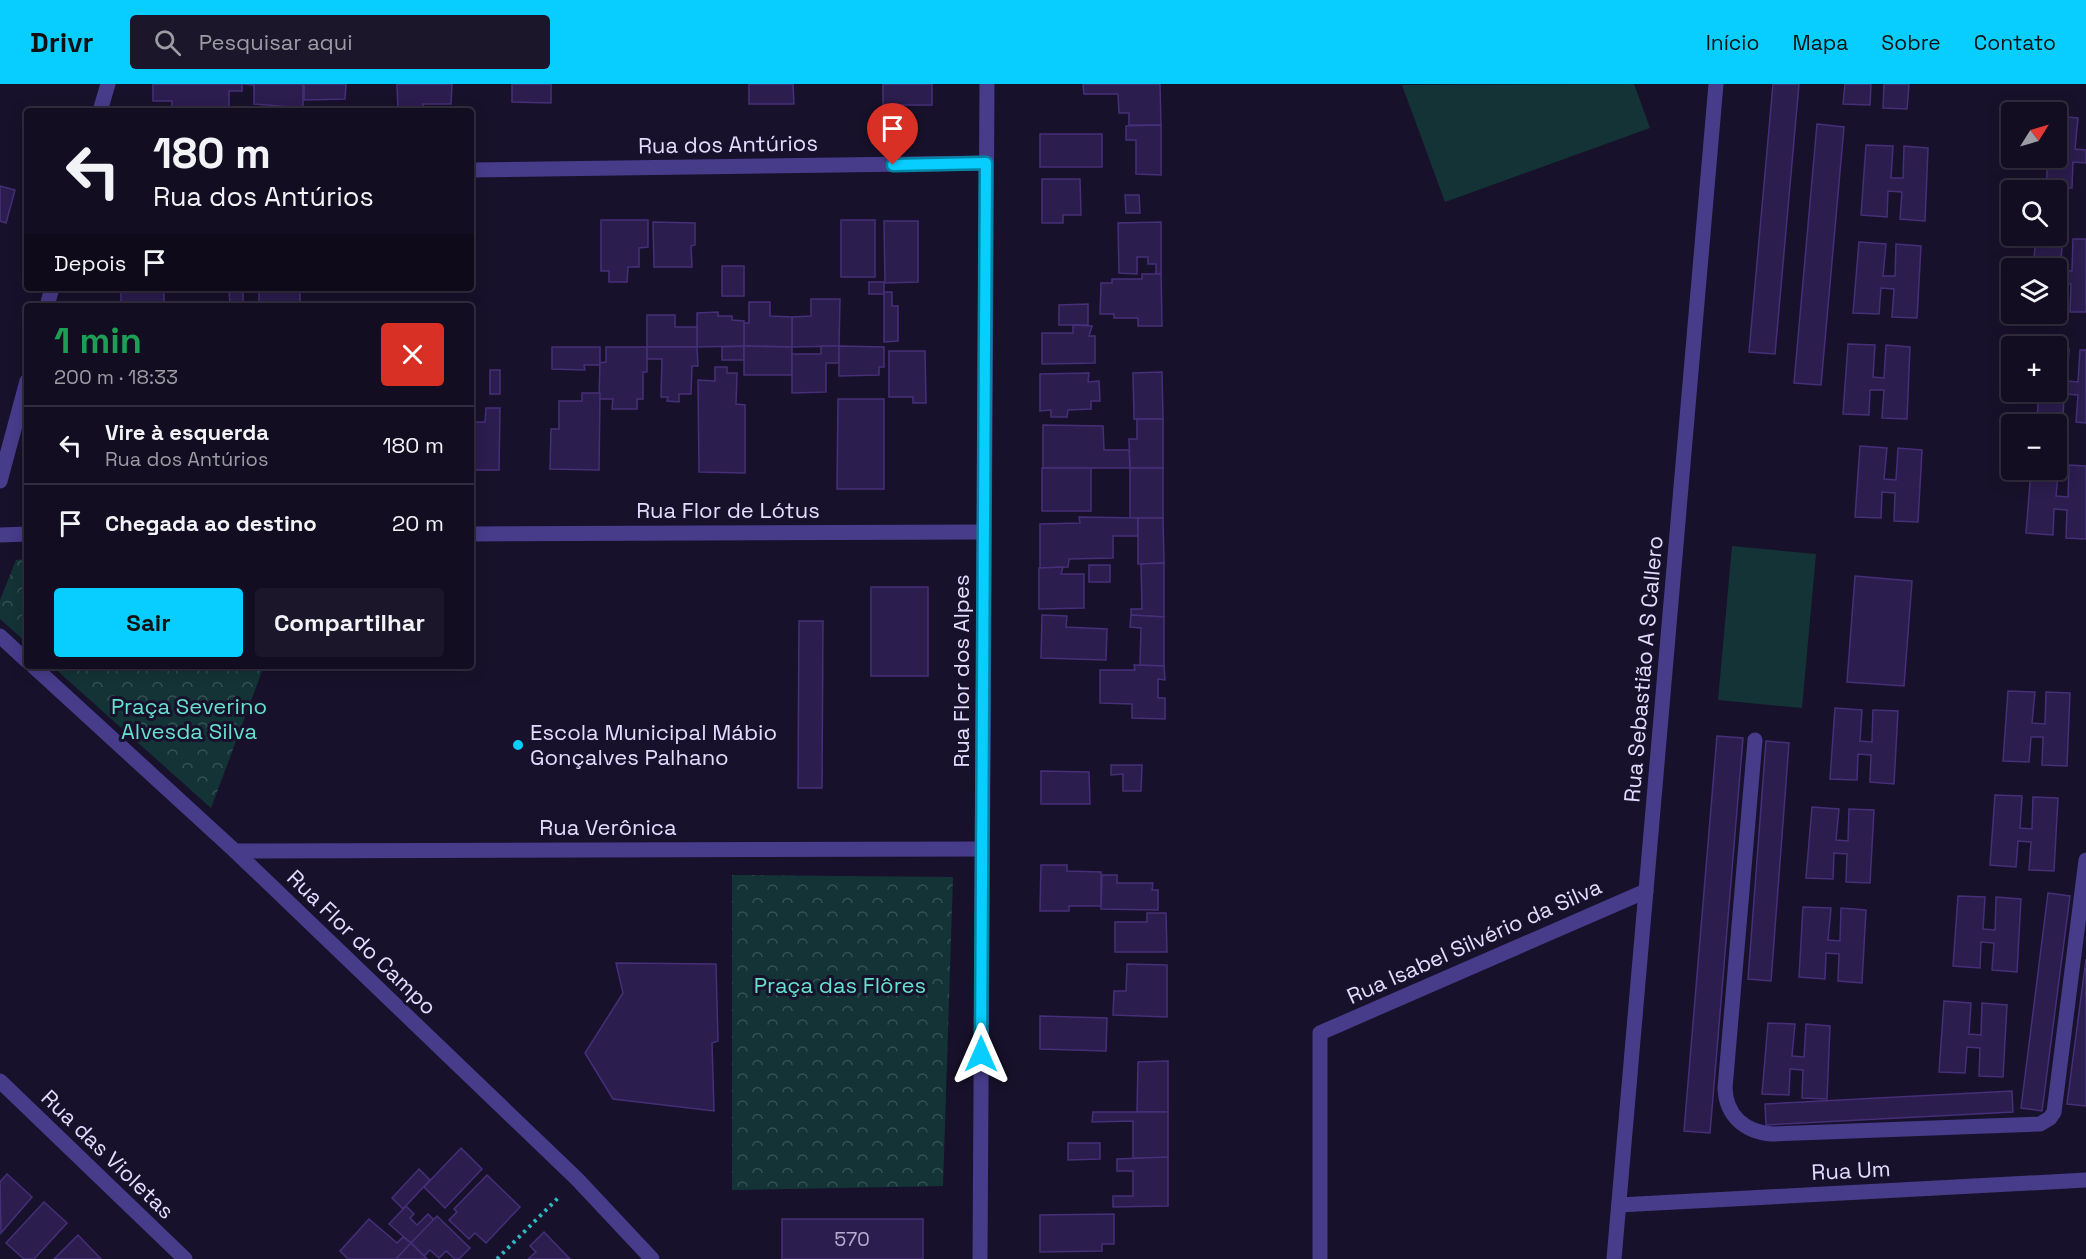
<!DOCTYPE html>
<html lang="pt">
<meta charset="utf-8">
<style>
:root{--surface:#120d20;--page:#1b1629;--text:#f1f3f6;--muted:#9c9ca5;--line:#312d3e;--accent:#08cdff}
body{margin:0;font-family:"Space Grotesk",sans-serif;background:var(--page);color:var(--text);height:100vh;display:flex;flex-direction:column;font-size:22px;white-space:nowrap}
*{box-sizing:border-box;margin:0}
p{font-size:20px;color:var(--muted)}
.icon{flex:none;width:33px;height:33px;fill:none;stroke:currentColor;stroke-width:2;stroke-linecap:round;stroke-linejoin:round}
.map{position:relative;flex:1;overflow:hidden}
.details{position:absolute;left:24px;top:219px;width:450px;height:366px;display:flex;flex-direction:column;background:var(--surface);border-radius:6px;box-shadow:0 3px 15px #0003,0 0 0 2px var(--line)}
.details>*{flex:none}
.banner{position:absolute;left:24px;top:24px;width:450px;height:183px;border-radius:6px;box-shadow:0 3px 15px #0003,0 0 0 2px var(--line);background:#120d20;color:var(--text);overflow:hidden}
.needle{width:39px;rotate:53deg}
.controls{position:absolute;left:2001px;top:18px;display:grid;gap:12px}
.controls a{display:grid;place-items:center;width:66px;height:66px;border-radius:6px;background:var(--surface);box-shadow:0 3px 15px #0003,0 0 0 2px var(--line);font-size:30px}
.pin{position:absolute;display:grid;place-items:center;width:51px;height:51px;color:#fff;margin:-62px -26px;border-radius:50% 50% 50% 0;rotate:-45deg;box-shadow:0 0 6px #0007}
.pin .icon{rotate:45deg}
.me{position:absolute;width:66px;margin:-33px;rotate:0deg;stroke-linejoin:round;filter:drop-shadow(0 0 4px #0008)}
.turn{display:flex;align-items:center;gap:21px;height:126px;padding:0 30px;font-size:27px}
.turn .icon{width:78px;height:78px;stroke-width:2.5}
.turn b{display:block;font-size:42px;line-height:51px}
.then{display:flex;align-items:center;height:57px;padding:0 30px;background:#0003;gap:12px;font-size:22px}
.round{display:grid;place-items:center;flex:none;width:63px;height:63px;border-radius:6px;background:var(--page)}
.headline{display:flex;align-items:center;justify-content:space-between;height:102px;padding:0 30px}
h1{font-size:36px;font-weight:700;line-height:45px;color:#1e9e55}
.cta{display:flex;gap:12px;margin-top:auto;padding:12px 30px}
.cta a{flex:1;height:69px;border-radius:6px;background:var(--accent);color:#111;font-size:24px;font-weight:700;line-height:69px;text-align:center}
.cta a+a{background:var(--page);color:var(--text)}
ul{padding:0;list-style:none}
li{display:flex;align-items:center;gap:18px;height:78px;padding:0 30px;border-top:2px solid var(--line)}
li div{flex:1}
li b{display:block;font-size:22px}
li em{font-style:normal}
header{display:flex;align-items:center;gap:36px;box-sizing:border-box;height:84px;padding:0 30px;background:var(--accent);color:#111}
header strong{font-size:28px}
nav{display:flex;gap:33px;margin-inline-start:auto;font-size:21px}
.search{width:420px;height:54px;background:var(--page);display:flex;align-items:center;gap:15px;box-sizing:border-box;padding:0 21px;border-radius:6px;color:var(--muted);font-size:22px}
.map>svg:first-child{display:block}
.park{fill:url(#park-crowns)}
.pitch{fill:#143336}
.building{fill:#2b1d4d;stroke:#452f78;stroke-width:1.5}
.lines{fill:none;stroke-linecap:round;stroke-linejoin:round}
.path{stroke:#31b8be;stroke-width:4;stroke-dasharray:3 4.5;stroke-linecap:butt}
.minor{stroke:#473c8a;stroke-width:15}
.route-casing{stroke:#0585a6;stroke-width:15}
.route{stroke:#08cdff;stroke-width:10}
.poi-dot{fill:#08cdff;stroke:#18112b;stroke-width:2}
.labels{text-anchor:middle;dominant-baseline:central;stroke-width:6;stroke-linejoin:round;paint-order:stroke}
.number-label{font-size:20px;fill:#b5acd2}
.street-label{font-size:22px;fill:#e3dcff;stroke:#18112b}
.park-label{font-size:22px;fill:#65e1cf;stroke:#18112b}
.poi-label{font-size:22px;fill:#e3dcff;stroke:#18112b;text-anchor:start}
</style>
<header>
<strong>Drivr</strong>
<div class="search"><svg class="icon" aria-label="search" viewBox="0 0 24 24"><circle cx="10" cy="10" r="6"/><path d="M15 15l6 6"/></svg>Pesquisar aqui</div>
<nav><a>Início</a><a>Mapa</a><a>Sobre</a><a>Contato</a></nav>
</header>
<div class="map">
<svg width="2086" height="1175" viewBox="0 0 2086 1175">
<defs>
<pattern id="park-crowns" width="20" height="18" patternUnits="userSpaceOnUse" patternTransform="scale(1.5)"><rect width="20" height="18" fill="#143336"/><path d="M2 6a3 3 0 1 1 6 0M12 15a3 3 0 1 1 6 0" fill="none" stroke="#365054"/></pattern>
</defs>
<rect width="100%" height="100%" fill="#18112b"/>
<g class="park">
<polygon points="27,475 27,559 0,535 0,516 16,476"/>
<polygon points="52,582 264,582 211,724"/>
<polygon points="732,791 953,793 943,1102 732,1106"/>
</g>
<g class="pitch">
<polygon points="1634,0 1650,44 1445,118 1402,1"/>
<polygon points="1732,462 1816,470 1802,624 1718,616"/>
</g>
<g class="building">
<polygon points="153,0 242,0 242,7 229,7 229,27 201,27 201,23 172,23 172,17 153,17"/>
<polygon points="303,0 303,24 254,20 254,1 242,0"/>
<polygon points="304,0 346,0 345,15 304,16"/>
<polygon points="397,0 452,0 451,20 423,20 424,27 398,27"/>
<polygon points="512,0 551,0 551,19 512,18"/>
<polygon points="749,0 793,0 794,20 749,20"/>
<rect x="883" y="0" width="49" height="21"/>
<polygon points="1083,0 1160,0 1161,41 1129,41 1129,29 1119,29 1118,10 1084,10"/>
<polygon points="1773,0 1799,0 1775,270 1749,268"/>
<polygon points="1845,0 1871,0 1870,21 1843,20"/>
<polygon points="1884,0 1909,0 1907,25 1883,24"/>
<polygon points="2056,32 2078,34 2075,65 2086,66 2086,79 2073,78 2072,104 2046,102 2048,74 2056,74"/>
<polygon points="1817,40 1844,43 1821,301 1794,299"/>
<polygon points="1161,41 1161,91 1136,90 1136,56 1126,56 1126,42"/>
<rect x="1040" y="50" width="62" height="33"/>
<polygon points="1866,61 1893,62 1891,94 1903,94 1904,62 1928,64 1925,137 1900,135 1902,108 1888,107 1887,133 1861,131"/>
<polygon points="1042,95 1080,95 1081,131 1063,131 1063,139 1042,139"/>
<polygon points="0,102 15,106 6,139 0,137"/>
<polygon points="1125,111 1139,111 1140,129 1126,129"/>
<polygon points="601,136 648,136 648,163 639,164 639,183 628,183 627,198 609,198 609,187 601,187"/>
<rect x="841" y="136" width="34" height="57"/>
<polygon points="884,137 918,137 918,198 885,199"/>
<polygon points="653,138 695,139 695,161 691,162 692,183 654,183"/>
<polygon points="1161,138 1161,190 1156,190 1156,180 1148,180 1148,173 1137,173 1137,190 1119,189 1118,139"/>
<polygon points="2036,153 2063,154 2060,186 2072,187 2073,155 2086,155 2086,228 2070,228 2071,200 2058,199 2056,225 2056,184 2033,184"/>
<polygon points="1859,158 1886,160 1883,192 1895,192 1896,160 1921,162 1917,234 1892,233 1894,205 1881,204 1879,230 1853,229"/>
<rect x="722" y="182" width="22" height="30"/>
<polygon points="1142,190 1161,190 1162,242 1138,242 1138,234 1114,234 1114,230 1100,230 1101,199 1112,199 1112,195 1142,195"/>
<rect x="869" y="198" width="15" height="12"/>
<rect x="121" y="204" width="43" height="15"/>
<polygon points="198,204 243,204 243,219 230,219 229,207 198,207"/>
<polygon points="259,204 300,204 300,221 259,220"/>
<rect x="319" y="204" width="35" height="2"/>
<polygon points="884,208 892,208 892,222 898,222 898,257 884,258"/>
<polygon points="811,215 840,215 839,262 792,263 792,233 811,232"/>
<polygon points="749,218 770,218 770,232 792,233 792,263 744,262 744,239 749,239"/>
<rect x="100" y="219" width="49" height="3"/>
<rect x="196" y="219" width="59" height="3"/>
<polygon points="1088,220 1088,241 1059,241 1059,221"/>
<polygon points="718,228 718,232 732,232 732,236 744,237 744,262 697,263 697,229"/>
<polygon points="647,231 675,231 675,243 697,243 697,263 647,263"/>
<polygon points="1073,241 1092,242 1089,252 1095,252 1095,279 1042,280 1042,249 1073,249"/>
<polygon points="1848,260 1875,261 1873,293 1884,294 1886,261 1910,263 1907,335 1882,334 1884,306 1870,306 1869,331 1843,330"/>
<polygon points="744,262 744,276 722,276 722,263"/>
<polygon points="744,262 792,263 792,291 744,291"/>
<polygon points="821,262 839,262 839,279 826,279 826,308 792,309 792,270 821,270"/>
<polygon points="839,262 884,263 884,283 879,283 879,291 839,292"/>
<polygon points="471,263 474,263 474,282 471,281"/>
<polygon points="552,263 600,263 600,281 584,281 585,286 552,285"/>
<polygon points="606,263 647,263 647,288 643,288 643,315 637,315 637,325 612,325 613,315 599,315 600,279 606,278"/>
<polygon points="647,263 697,263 698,282 692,282 691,310 679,310 679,318 667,317 668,313 661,313 662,275 647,275"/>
<polygon points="2056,265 2069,265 2067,297 2078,298 2080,266 2086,266 2086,339 2076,338 2078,311 2064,310 2063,335 2037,334 2039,308 2056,308"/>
<polygon points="889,267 925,267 926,319 913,319 913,313 889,313"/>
<polygon points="715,283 727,283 727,289 737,289 736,320 745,321 745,389 699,388 698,296 715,297"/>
<rect x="490" y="286" width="10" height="24"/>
<polygon points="1162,288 1163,335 1134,335 1133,289"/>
<polygon points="1089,289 1088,298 1099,297 1100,317 1091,317 1091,325 1068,326 1067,333 1051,333 1051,326 1040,327 1040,290"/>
<polygon points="582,309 600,309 599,386 550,385 551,345 559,345 559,317 582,317"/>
<polygon points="838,315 884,315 884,405 837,405"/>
<polygon points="486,324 500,324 499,386 471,386 471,338 485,338"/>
<polygon points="1137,335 1163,335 1163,384 1130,384 1129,355 1137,355"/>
<polygon points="1043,341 1103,342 1104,366 1129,366 1130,384 1043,384"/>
<polygon points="1860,362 1887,364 1884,395 1896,396 1898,364 1922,366 1918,438 1894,437 1895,409 1882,408 1881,434 1855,433"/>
<polygon points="2056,381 2059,381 2056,412 2068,413 2069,381 2086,382 2086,455 2066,454 2067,426 2054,425 2053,451 2026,449 2031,386 2056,386"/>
<rect x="1042" y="384" width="49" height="43"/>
<rect x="1130" y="384" width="33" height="50"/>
<polygon points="1079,433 1138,434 1138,452 1113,452 1113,474 1069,475 1068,483 1040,484 1040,440 1080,439"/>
<polygon points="1138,434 1163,434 1164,479 1138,480"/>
<polygon points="1164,479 1164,533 1131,531 1131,525 1142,525 1141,480"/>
<rect x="1089" y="481" width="21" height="17"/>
<polygon points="1063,483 1061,490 1084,490 1084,524 1039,525 1039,484"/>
<polygon points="1855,492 1912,497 1904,602 1847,598"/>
<rect x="871" y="503" width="57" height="89"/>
<polygon points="1042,531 1067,532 1066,543 1107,545 1106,576 1041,574"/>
<polygon points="1131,531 1164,533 1164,582 1140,581 1141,544 1130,543"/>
<polygon points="799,537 823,537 822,704 798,704"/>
<polygon points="1134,581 1164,582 1165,596 1158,595 1158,614 1165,614 1165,635 1132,634 1132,620 1100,619 1100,586 1135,586"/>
<polygon points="2008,607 2035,608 2032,639 2045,640 2046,608 2070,609 2067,682 2042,681 2043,653 2031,653 2029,678 2003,677"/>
<polygon points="1835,624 1862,626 1860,657 1872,658 1873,626 1898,627 1894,700 1870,698 1871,671 1858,670 1857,696 1830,695"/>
<polygon points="1717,652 1743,654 1710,1049 1684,1047"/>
<polygon points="1766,657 1789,659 1771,897 1748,895"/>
<polygon points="1111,681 1142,681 1141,707 1123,707 1123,690 1111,691"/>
<polygon points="1041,687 1089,688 1090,720 1041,720"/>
<polygon points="1995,711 2022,712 2020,744 2032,745 2033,713 2058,714 2054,787 2029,786 2031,758 2018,757 2016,783 1990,781"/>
<polygon points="1812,723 1839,725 1836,756 1848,757 1849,725 1874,726 1870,799 1846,798 1847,770 1834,769 1833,795 1806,794"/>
<polygon points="1041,781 1067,781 1067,787 1101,788 1101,822 1069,822 1069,827 1040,827"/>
<polygon points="1102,791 1117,791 1117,799 1153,799 1152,806 1158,806 1158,826 1101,825"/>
<polygon points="2048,809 2070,812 2042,1027 2021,1024"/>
<polygon points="1958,812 1985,813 1983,845 1995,846 1996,813 2021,815 2017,888 1992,886 1994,859 1981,858 1980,884 1953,882"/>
<polygon points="1803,823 1831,824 1828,856 1840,857 1841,824 1866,826 1862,899 1838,897 1839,870 1826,869 1825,895 1799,893"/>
<polygon points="1147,829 1166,829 1167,868 1115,868 1115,838 1147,838"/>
<polygon points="2086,875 2086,1022 2067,1020"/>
<polygon points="616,879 716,880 718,957 712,959 714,1027 613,1015 585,969 623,909"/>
<polygon points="1127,880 1167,881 1167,933 1113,931 1114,907 1126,907"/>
<polygon points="1944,917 1971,919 1969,950 1981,951 1982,919 2007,921 2003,993 1979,992 1980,964 1967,963 1965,989 1939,988"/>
<polygon points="1040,932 1107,934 1106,967 1040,965"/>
<polygon points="1768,939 1795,940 1792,972 1804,973 1806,940 1830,942 1827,1015 1802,1014 1803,986 1790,985 1789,1011 1762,1010"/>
<polygon points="1168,977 1168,1028 1137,1028 1138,978"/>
<polygon points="2012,1007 2013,1028 1766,1041 1765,1020"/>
<polygon points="1093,1028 1168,1028 1168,1074 1133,1074 1133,1037 1092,1038"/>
<polygon points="1068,1059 1100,1059 1100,1075 1068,1076"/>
<polygon points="461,1064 482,1085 445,1124 424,1103"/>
<polygon points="1168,1073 1168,1122 1113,1123 1113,1112 1133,1112 1133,1087 1117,1087 1117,1075"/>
<polygon points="419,1085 430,1096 403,1125 392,1114"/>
<polygon points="7,1090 32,1113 1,1149 0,1098"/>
<polygon points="487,1091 520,1123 486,1159 475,1149 469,1155 449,1136 457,1128 454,1125"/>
<polygon points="44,1118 67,1139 34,1175 24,1175 6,1159"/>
<polygon points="406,1122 414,1130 410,1134 417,1141 428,1130 434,1136 411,1159 389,1140"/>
<polygon points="1114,1130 1114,1160 1102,1160 1102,1167 1040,1168 1040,1131"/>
<polygon points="437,1132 470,1164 459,1175 455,1175 446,1167 439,1174 430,1166 424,1172 411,1159"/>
<polygon points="369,1135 397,1159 403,1153 411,1159 396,1175 348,1175 340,1167"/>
<rect x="782" y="1135" width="141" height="40"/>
<polygon points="544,1148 570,1175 528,1175 536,1168 530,1162"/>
<polygon points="78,1151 101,1175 54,1175"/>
<polygon points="411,1159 427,1175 396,1175"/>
</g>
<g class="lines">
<polyline class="path" points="497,1175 560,1112"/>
<g class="minor">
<polyline points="100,27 108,0"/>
<polyline points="471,86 986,79"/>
<polyline points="47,222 52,204"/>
<polyline points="0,397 27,297"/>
<polyline points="471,450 984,448"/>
<polyline points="0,451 27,450"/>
<polyline points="0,552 27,577"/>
<polyline points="33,582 235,767 577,1095 652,1175"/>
<path d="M1755,656L1725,1004C1726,1032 1745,1048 1772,1050L2040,1040L2050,1034L2054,1028L2086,776"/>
<polyline points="235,767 982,765"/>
<polyline points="0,997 185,1175"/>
<polyline points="1619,1121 2086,1096"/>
<polyline points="980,1175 987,0"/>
<polyline points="1320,1175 1320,949 1646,807"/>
<polyline points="1614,1175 1716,0"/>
</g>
</g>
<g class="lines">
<g class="route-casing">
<polyline id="route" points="893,81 986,79 981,970"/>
</g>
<use href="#route" class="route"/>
</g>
<circle class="poi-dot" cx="518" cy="661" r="6"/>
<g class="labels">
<g class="number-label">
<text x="852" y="1155">570</text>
</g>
<g class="street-label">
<text transform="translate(728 60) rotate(-1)">Rua dos Antúrios</text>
<text x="728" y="426">Rua Flor de Lótus</text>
<text transform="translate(1643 585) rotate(-85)">Rua Sebastião A S Callero</text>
<text transform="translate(961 587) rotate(-90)">Rua Flor dos Alpes</text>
<text x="608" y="743">Rua Verônica</text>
<text transform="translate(1474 857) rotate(-24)">Rua Isabel Silvério da Silva</text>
<text transform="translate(362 858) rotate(44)">Rua Flor do Campo</text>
<text transform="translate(108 1070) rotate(44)">Rua das Violetas</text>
<text transform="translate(1851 1086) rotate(-3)">Rua Um</text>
</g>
<g class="park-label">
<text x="189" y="622">Praça Severino<tspan x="189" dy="25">Alvesda Silva</tspan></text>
<text x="840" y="901">Praça das Flôres</text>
</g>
<g class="poi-label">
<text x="530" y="648">Escola Municipal Mábio<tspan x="530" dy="25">Gonçalves Palhano</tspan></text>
</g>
</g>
</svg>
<div class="controls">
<a><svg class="needle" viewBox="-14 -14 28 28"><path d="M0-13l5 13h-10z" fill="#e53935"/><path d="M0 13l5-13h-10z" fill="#9c9ca5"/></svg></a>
<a><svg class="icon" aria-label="search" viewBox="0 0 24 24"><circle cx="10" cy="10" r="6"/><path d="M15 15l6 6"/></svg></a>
<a><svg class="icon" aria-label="layers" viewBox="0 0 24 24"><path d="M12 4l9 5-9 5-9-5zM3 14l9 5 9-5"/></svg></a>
<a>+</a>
<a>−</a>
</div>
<div class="pin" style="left:893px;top:81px;background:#d93025"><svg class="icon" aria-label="arrive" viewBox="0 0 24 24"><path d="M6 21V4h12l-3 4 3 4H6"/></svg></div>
<svg class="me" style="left:981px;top:970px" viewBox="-20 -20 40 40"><path d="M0-17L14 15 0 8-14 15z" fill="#08cdff" stroke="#fff" stroke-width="4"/></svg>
<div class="banner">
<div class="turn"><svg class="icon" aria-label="left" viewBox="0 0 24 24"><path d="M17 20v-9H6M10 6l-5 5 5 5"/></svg><div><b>180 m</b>Rua dos Antúrios</div></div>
<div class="then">Depois<svg class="icon" aria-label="arrive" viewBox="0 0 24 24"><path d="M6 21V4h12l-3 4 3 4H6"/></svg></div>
</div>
<section class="details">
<div class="headline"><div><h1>1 min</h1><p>200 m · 18:33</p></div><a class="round" style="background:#d93025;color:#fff"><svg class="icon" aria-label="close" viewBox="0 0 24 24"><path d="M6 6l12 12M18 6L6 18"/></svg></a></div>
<ul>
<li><svg class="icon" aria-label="left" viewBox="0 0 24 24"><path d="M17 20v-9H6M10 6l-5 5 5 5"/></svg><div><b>Vire à esquerda</b><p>Rua dos Antúrios</p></div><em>180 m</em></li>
<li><svg class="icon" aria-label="arrive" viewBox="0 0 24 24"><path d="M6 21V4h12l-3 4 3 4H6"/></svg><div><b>Chegada ao destino</b></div><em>20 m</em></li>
</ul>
<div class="cta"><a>Sair</a><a>Compartilhar</a></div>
</section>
</div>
